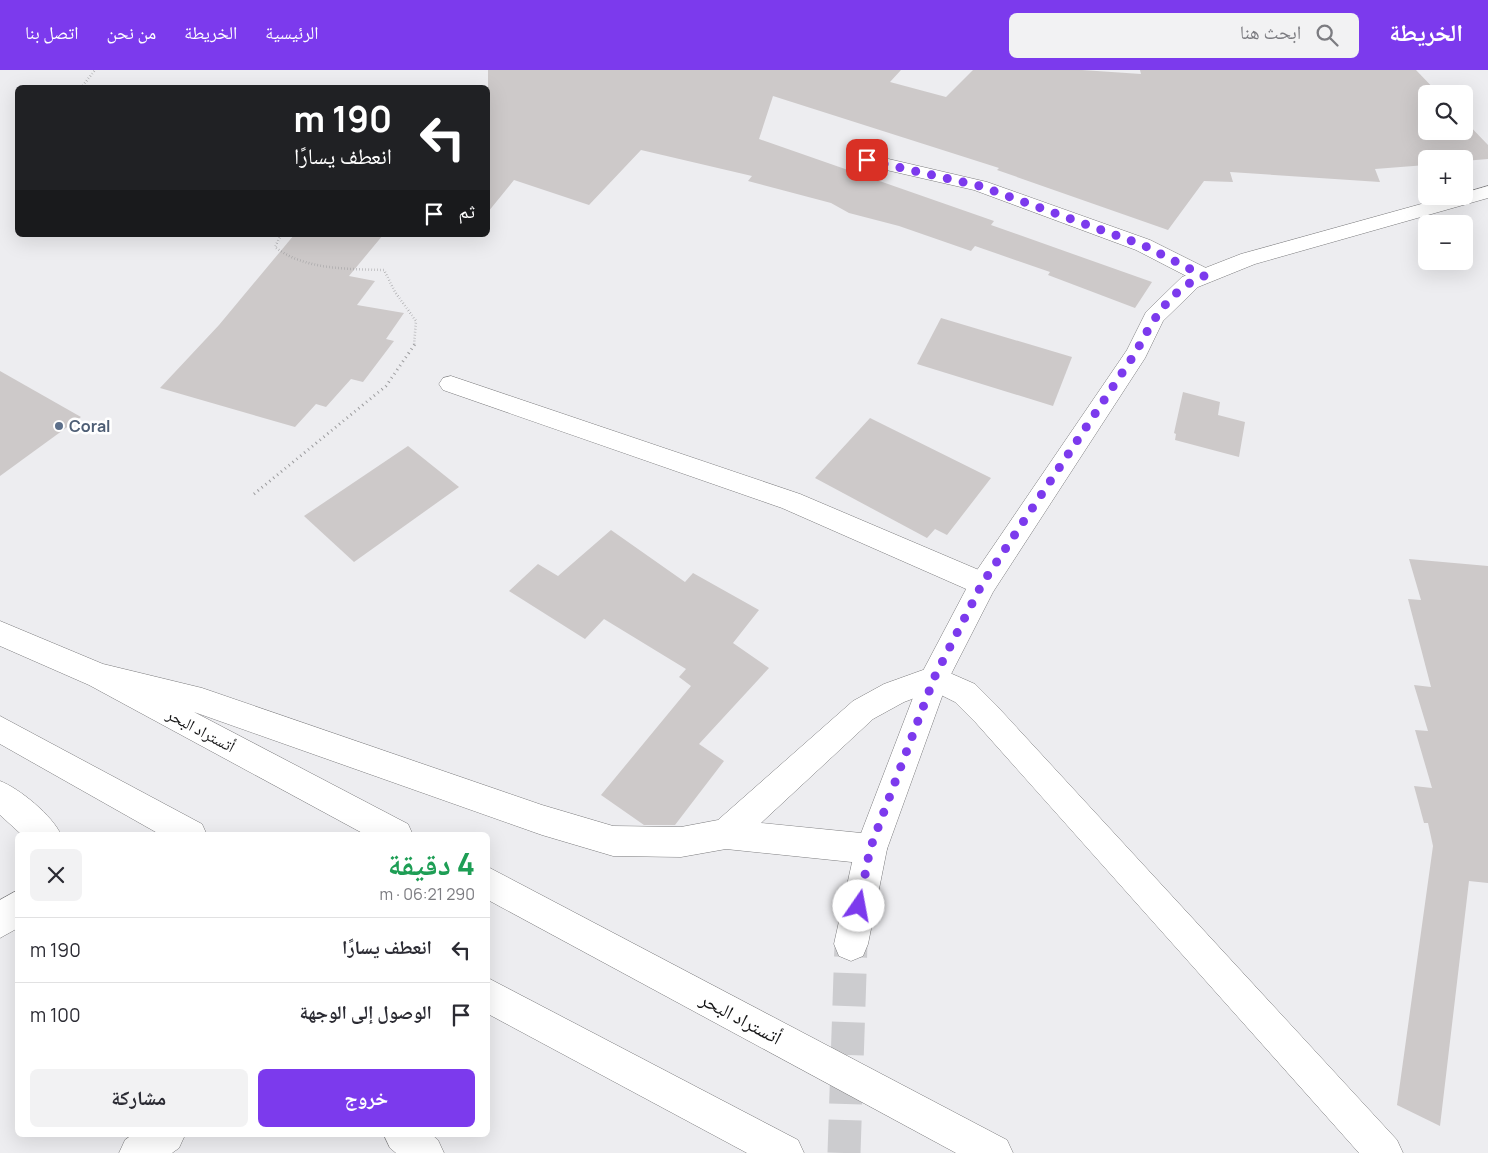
<!DOCTYPE html>
<html lang="ar">
<meta charset="utf-8">
<style>
:root{--surface:#fff;--page:#f2f2f3;--text:#2b2b33;--muted:#7c7c81;--line:#e1e1e2;--accent:#7c3aed}
body{margin:0;font-family:Manrope,"Noto Naskh Arabic",sans-serif;background:var(--page);color:var(--text);direction:rtl;height:100vh;display:flex;flex-direction:column;font-size:19px;white-space:nowrap}
*{box-sizing:border-box;margin:0}
p{font-size:16px;color:var(--muted)}
.icon{flex:none;width:28px;height:28px;fill:none;stroke:currentColor;stroke-width:2;stroke-linecap:round;stroke-linejoin:round}
.map{position:relative;flex:1;overflow:hidden;direction:ltr}
.sheet{position:absolute;left:15px;top:762px;width:475px;height:305px;display:flex;flex-direction:column;background:var(--surface);border-radius:8px;box-shadow:0 5px 20px #0002;direction:rtl}
.sheet>*{flex:none}
.top-card{position:absolute;left:15px;top:15px;width:475px;height:152px;border-radius:8px;box-shadow:0 5px 20px #0002;direction:rtl;background:#202124;color:#fff;overflow:hidden}
.tools{position:absolute;left:1418px;top:15px;display:grid;gap:10px}
.tools a{display:grid;place-items:center;width:55px;height:55px;border-radius:8px;background:var(--surface);box-shadow:0 5px 20px #0002;font-size:25px}
.pin{position:absolute;display:grid;place-items:center;width:42px;height:42px;color:#fff;margin:-21px;border-radius:10px;box-shadow:0 2px 8px #0006}
.me{position:absolute;width:55px;margin:-28px;rotate:12deg;stroke-linejoin:round;filter:drop-shadow(0 0 4px #0008)}
.turn{display:flex;align-items:center;gap:18px;height:105px;padding:0 15px;font-size:22px}
.turn .icon{width:65px;height:65px;stroke-width:2.5}
.turn b{display:block;font-size:35px;line-height:42px}
.then{display:flex;align-items:center;height:48px;padding:0 15px;background:#0003;gap:10px;font-size:19px}
.round{display:grid;place-items:center;flex:none;width:52px;height:52px;border-radius:8px;background:var(--page)}
.overview{display:flex;align-items:center;justify-content:space-between;height:85px;padding:0 15px}
h1{font-size:30px;font-weight:700;line-height:38px;color:#1e9e55}
.cta{display:flex;gap:10px;margin-top:auto;padding:10px 15px}
.cta a{flex:1;height:58px;border-radius:8px;background:var(--accent);color:#fff;font-size:20px;font-weight:700;line-height:58px;text-align:center}
.cta a+a{background:var(--page);color:var(--text)}
ul{padding:0;list-style:none}
li{display:flex;align-items:center;gap:15px;height:65px;padding:0 15px;border-top:1px solid var(--line)}
li div{flex:1}
li b{display:block;font-size:19px}
li em{font-style:normal}
header{display:flex;align-items:center;gap:30px;box-sizing:border-box;height:70px;padding:0 25px;background:var(--accent);color:#fff}
header strong{font-size:24px}
nav{display:flex;gap:28px;margin-inline-start:auto;font-size:18px}
.search{width:350px;height:45px;background:var(--page);display:flex;align-items:center;gap:12px;box-sizing:border-box;padding:0 18px;border-radius:8px;color:var(--muted);font-size:19px}
.map>svg:first-child{display:block}
.building{fill:#cdc9c9}
.lines{fill:none;stroke-linecap:round;stroke-linejoin:round}
.major-tunnel{stroke:#cccccf;stroke-width:33;stroke-dasharray:33 16;stroke-linecap:butt}
.minor-casing{stroke:#7b7b7d;stroke-width:1}
.major-casing{stroke:#7b7b7d;stroke-width:1}
.highway-casing{stroke:#7b7b7d;stroke-width:1}
.path-far1{stroke:#9c9c9e;stroke-width:2.5;stroke-dasharray:0.5 2.5;stroke-linecap:butt}
.path{stroke:#9c9c9e;stroke-width:3;stroke-dasharray:1 4;stroke-linecap:butt}
.minor{fill:#fff;fill-rule:evenodd}
.major{fill:#fff;fill-rule:evenodd}
.highway{fill:#fff;fill-rule:evenodd}
.route{stroke:#7c3aed;stroke-width:9;stroke-dasharray:0 16.2}
.service-dot{fill:#5c6f8a;stroke:#fff;stroke-width:2}
.labels{text-anchor:middle;dominant-baseline:central;stroke-width:5;stroke-linejoin:round;paint-order:stroke}
.service-label{font-size:16px;font-weight:bold;fill:#4e5e75;stroke:#fff;text-anchor:start}
.street-label{font-size:16px;fill:#131314;stroke:#fff}
.near-street-label{font-size:19px;fill:#131314;stroke:#fff}
</style>
<header>
<strong>الخريطة</strong>
<div class="search"><svg class="icon" aria-label="search" viewBox="0 0 24 24"><circle cx="10" cy="10" r="6"/><path d="M15 15l6 6"/></svg>ابحث هنا</div>
<nav><a>الرئيسية</a><a>الخريطة</a><a>من نحن</a><a>اتصل بنا</a></nav>
</header>
<div class="map">
<svg width="1488" height="1083" viewBox="0 0 1488 1083">
<rect width="100%" height="100%" fill="#ededf0"/>
<g class="building">
<polygon points="488,0 901,0 890,12 946,27 973,0 1082,0 1141,4 1140,0 1416,0 1439,24 1426,24 1426,61 1464,61 1464,50 1488,75 1488,89 1464,91 1464,89 1426,89 1426,95 1375,99 1380,112 1230,102 1233,112 1204,111 1168,160 997,100 999,98 773,26 759,69 994,151 991,155 1152,212 1135,238 1048,205 1050,202 975,176 971,181 899,156 849,143 831,133 748,111 752,106 641,80 589,135 514,110 488,142"/>
<polygon points="294,165 383,165 349,206 375,211 357,235 404,243 386,269 394,271 363,312 351,309 326,337 316,334 295,357 160,318 219,255"/>
<polygon points="941,248 1072,287 1053,336 917,294"/>
<polygon points="0,301 81,347 0,406"/>
<polygon points="1183,322 1220,332 1218,345 1245,352 1239,387 1175,370 1176,364 1174,363"/>
<polygon points="870,348 991,408 947,465 935,459 927,468 815,408"/>
<polygon points="408,376 459,417 354,492 304,446"/>
<polygon points="611,460 685,512 693,503 759,540 733,573 769,598 699,674 724,691 675,755 644,755 601,725 691,616 679,607 686,599 604,549 585,569 509,521 538,494 558,506"/>
<polygon points="1409,489 1488,496 1488,813 1469,811 1440,1056 1397,1035 1433,776 1428,753 1424,753 1414,716 1432,718 1415,660 1428,661 1414,615 1431,617 1408,529 1421,530"/>
</g>
<g class="lines">
<polyline class="major-tunnel" points="844,1083 851,874"/>
<g class="minor-casing">
<g id="minor">
<polygon points="867,84 987,112 1150,170 1212,201 1215,206 1212,211 1204,213 1196,211 1136,180 974,120 860,94 857,90 860,86"/>
<polygon points="451,306 800,424 993,506 996,514 993,522 983,525 973,522 782,438 443,320 439,314 443,308"/>
<polygon points="18,820 18,858 0,868 0,830"/>
<polygon points="132,1065 185,1065 179,1078 172,1083 119,1083 125,1070"/>
</g>
</g>
<g class="major-casing">
<polygon id="major" points="1488,116 1488,128 1255,194 1198,217 1163,251 1145,288 993,522 948,610 887,779 868,874 863,886 851,891 839,886 834,874 855,779 924,599 973,506 1127,280 1146,242 1182,207 1241,184 1450,126 1464,126 1464,123"/>
</g>
<g class="highway-casing">
<g id="highway">
<polygon points="0,551 103,594 202,618 542,735 613,756 681,757 718,750 853,631 884,614 934,596 975,614 996,635 1397,1070 1403,1083 1359,1083 976,653 955,632 933,621 904,632 873,649 761,753 871,764 882,768 887,779 882,790 871,794 726,779 681,787 613,786 542,765 194,642 408,754 413,765 366,765 89,615 0,576"/>
<polygon points="0,646 202,754 207,765 161,765 0,674"/>
<path d="M0,711C19,718 53,746 61,765H22L0,745Z"/>
<polygon points="488,797 1007,1070 1013,1083 956,1083 488,830"/>
<polygon points="488,908 798,1070 804,1083 747,1083 488,944"/>
<polygon points="384,1065 432,1065 438,1070 444,1083 396,1083 390,1078"/>
</g>
</g>
<g class="path-far1">
<polyline points="81,18 95,0"/>
<path d="M281,165L275,177C304,200 349,199 384,200L395,222L416,251L414,275"/>
</g>
<polyline class="path" points="254,424 386,316 415,274"/>
<use href="#minor" class="minor"/>
<use href="#major" class="major"/>
<use href="#highway" class="highway"/>
</g>
<g class="lines">
<path class="route" d="M859,836L870,779L934,608L982,514L1136,282C1152,251 1170,219 1204,206L1143,175L980,116L867,90"/>
</g>
<circle class="service-dot" cx="59" cy="356" r="5"/>
<g class="labels">
<g class="service-label">
<text x="69" y="356">Coral</text>
</g>
<g class="street-label">
<text transform="translate(201 660) rotate(28)">أتستراد البحر</text>
</g>
<g class="near-street-label">
<text transform="translate(741 948) rotate(28)">أتستراد البحر</text>
</g>
</g>
</svg>
<div class="tools">
<a><svg class="icon" aria-label="search" viewBox="0 0 24 24"><circle cx="10" cy="10" r="6"/><path d="M15 15l6 6"/></svg></a>
<a>+</a>
<a>−</a>
</div>
<div class="pin" style="left:867px;top:90px;background:#d93025"><svg class="icon" aria-label="arrive" viewBox="0 0 24 24"><path d="M6 21V4h12l-3 4 3 4H6"/></svg></div>
<svg class="me" style="left:859px;top:836px" viewBox="-20 -20 40 40"><circle r="19" fill="#fff"/><path d="M0-13L10 11 0 6-10 11z" fill="#7c3aed"/></svg>
<div class="top-card">
<div class="turn"><svg class="icon" aria-label="left" viewBox="0 0 24 24"><path d="M17 20v-9H6M10 6l-5 5 5 5"/></svg><div><b>190 m</b>انعطف يسارًا</div></div>
<div class="then">ثم<svg class="icon" aria-label="arrive" viewBox="0 0 24 24"><path d="M6 21V4h12l-3 4 3 4H6"/></svg></div>
</div>
<section class="sheet">
<div class="overview"><div><h1>4 دقيقة</h1><p>290 m · 06:21</p></div><a class="round"><svg class="icon" aria-label="close" viewBox="0 0 24 24"><path d="M6 6l12 12M18 6L6 18"/></svg></a></div>
<ul>
<li><svg class="icon" aria-label="left" viewBox="0 0 24 24"><path d="M17 20v-9H6M10 6l-5 5 5 5"/></svg><div><b>انعطف يسارًا</b></div><em>190 m</em></li>
<li><svg class="icon" aria-label="arrive" viewBox="0 0 24 24"><path d="M6 21V4h12l-3 4 3 4H6"/></svg><div><b>الوصول إلى الوجهة</b></div><em>100 m</em></li>
</ul>
<div class="cta"><a>خروج</a><a>مشاركة</a></div>
</section>
</div>
